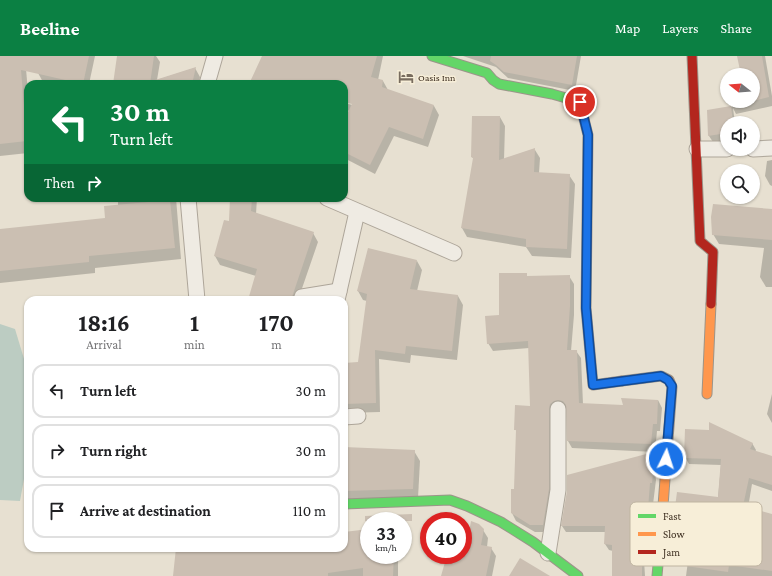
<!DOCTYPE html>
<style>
:root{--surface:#fff;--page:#f2f2f2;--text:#202124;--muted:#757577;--line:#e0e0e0;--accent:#0b8043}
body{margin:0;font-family:"Crimson Pro",serif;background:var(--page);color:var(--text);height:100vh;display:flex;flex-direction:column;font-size:15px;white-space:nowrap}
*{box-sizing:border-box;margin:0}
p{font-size:13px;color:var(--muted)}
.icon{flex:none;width:22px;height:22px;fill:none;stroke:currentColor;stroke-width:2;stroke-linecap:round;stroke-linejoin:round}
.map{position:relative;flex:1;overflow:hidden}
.sheet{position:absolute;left:24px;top:240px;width:324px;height:256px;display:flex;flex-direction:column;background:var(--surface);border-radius:12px;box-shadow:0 1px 3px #0004}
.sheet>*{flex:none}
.top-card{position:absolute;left:24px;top:24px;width:324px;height:122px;border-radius:12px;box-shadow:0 1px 3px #0004;background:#0b8043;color:#fff;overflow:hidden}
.needle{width:26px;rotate:287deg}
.controls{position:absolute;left:720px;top:12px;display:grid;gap:8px}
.controls a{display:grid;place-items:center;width:40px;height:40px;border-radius:50%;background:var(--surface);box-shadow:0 1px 3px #0004;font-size:20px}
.speed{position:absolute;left:360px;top:456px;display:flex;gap:8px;font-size:20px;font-weight:700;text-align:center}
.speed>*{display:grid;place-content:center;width:52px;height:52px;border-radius:50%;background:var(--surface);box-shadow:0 1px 3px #0004;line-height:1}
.speed small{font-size:10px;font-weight:400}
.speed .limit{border:6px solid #d22;background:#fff;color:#111}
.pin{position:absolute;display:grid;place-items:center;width:34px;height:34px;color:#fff;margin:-17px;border:2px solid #fff;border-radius:50%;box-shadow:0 1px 4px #0007}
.me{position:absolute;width:44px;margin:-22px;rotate:4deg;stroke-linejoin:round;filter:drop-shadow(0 0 3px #0008)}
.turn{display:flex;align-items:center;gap:14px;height:84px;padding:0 20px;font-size:18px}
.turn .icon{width:52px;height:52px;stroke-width:2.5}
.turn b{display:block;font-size:28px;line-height:34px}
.then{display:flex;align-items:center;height:38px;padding:0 20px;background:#0003;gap:8px;font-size:15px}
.eta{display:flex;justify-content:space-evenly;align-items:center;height:68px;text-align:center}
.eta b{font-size:24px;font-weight:700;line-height:28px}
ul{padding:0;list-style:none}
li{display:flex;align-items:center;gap:12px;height:54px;margin:0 8px 6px;padding:0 12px;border:2px solid var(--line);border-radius:12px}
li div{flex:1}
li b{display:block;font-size:15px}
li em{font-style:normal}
header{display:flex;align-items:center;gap:24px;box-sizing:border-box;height:56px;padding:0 20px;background:var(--accent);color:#fff}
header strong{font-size:19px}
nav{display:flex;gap:22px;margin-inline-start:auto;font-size:14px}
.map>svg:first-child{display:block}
.water{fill:#bcccc2}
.shadow{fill:#0003}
.building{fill:#cbbfb2}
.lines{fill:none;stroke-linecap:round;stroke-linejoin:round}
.street-casing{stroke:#ada599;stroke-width:17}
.fast-casing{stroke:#9c958a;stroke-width:11}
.slow-casing{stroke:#9c958a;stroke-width:11}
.jam-casing{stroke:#9c958a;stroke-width:11}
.street{stroke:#efebe3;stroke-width:15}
.fast{stroke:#63d668;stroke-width:9}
.slow{stroke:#ff974d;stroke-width:9}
.jam{stroke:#b3261e;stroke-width:9}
.route-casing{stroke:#114b97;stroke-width:10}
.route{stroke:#1a73e8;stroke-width:7}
.labels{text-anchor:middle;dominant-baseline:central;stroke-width:3;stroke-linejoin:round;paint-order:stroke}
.poi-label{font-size:10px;fill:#3d2e20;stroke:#f7eed8;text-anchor:start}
.key{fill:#f7eed8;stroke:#bfb4a1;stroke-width:1}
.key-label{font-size:11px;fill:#3d2e20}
</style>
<header>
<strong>Beeline</strong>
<nav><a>Map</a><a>Layers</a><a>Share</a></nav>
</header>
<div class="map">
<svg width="772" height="520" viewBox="0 0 772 520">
<rect width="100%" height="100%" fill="#e7e0d1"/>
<polygon class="water" points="0,268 15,273 28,316 28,401 20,445 0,444"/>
<g class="shadow">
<polygon points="0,0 25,0 28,37 28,97 0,100"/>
<polygon points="42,0 95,0 89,28 53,28 43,26 38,17"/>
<polygon points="118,0 156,0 160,6 157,24 195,12 200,21 199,28 114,28"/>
<polygon points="267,0 383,0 378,24 383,25 388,34 434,50 439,59 428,91 394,80 375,118 344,102 344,66 350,55 346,54 344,51 344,47 357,50 357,48 344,45 344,28 250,28"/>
<polygon points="463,0 581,0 575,35 508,22 496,11"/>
<polygon points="738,0 765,0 772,40 772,50 736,58 733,52 735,67 727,67 727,84 713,86 709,80 708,55 732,51 731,45 753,45 753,19 742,19"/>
<polygon points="500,61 505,70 504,104 535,94 540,102 539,117 569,119 575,128 571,202 532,200 526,191 467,181 462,172 474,103 472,101"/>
<polygon points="772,104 772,130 770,129 765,120 767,105"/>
<polygon points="118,142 176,142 181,203 95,212 95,217 0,227 0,174 106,163 118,150"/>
<polygon points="231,142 257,142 256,158 313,177 318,186 298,244 249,244 256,220 220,209 215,200 230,166"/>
<polygon points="772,154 772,231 766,231 760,221 764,192 719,188 713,178"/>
<polygon points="417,205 422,214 417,235 458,240 463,249 457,304 411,299 410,307 379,303 380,356 344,357 344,308 359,307 367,245 363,244 358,235"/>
<polygon points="526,218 527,221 569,220 574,228 574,259 571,295 576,295 581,302 583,348 624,350 658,344 662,352 660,375 657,375 655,396 572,392 568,385 567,352 562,351 553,442 547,476 535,476 516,465 512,457 515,434 517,376 515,373 531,351 529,292 493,295 488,287 500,260"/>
<polygon points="772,338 772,367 767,358"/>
<polygon points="752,387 756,394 755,396 772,401 772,435 752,428 748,452 772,459 772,520 686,520 693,468 679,466 675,459 718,442 721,409 689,408 685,401"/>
<polygon points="344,392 414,395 420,405 418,442 344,446"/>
<polygon points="649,398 653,404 656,424 650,473 646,473 644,504 645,520 613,520 613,495 609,494 605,488 606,476 566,476 562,470 568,435"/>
<polygon points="366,461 398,465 369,465 369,499 398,499 398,520 174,520 177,492 344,492 344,477 366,474"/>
<polygon points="483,474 488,482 487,491 491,492 496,500 492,520 442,520 448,499 463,499 463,495 466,497"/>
</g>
<g class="building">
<polygon points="0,0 89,0 83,28 21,14 27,85 0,88"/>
<polygon points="117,0 154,0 150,28 113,28"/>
<polygon points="262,0 377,0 371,21 383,24 382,31 434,49 423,83 389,71 370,109 344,96 344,64 352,48 344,46 344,28 249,28"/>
<polygon points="491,0 577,0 572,29 504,16 496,9 490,5"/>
<polygon points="737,0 762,0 769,41 753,45 753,19 741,19"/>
<polygon points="196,11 192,28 152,28 152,25"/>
<polygon points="731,50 733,67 727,67 727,77 708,80 707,54"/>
<polygon points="472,60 500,60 499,104 535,92 534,116 570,118 567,193 526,191 526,183 461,172 473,102 471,101"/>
<polygon points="230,142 252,142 251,155 314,176 291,244 248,244 257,213 214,200 224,164 229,165"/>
<polygon points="170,144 175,192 89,200 89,206 0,215 0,173 105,162 104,150"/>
<polygon points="713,148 772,153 772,184 712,179 711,161"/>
<polygon points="368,192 417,204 410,233 458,239 452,295 406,290 405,298 375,294 376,347 344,348 344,307 358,306 367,238 357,235"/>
<polygon points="499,217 527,217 527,220 570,219 570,250 567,294 577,294 579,347 623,349 621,342 658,344 657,368 653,368 651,388 567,385 566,349 563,345 558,344 554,345 550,348 549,353 549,433 543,469 530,469 511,457 511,433 514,433 516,374 514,374 515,349 530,350 528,285 487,288 485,260 499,259"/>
<polygon points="709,366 753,387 750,393 772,400 772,429 749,422 743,450 772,458 772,515 729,509 728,516 686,510 693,462 674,459 677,436 718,441 721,403 684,402 685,373 709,374"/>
<polygon points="344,391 415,394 413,433 344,435"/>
<polygon points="650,397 653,417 652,427 650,427 647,467 643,467 641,499 642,499 642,520 612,520 612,489 604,488 605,470 561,470 567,435 567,419"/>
<polygon points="412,458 412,465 365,465 365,460"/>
<polygon points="471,465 479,468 484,473 481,489 492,491 486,520 441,520 447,499 463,499 463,494 466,495"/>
<polygon points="369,473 369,499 394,499 393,520 363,520 363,512 328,517 328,520 173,520 176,492 344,492 344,476"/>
<polygon points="520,502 550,520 509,520"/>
</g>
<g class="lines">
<g class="street-casing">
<g id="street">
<polyline points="207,28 215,0"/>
<polyline points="697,93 727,93"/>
<polyline points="753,93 772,92"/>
<polyline points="188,142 197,244"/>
<polyline points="327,142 454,197"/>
<polyline points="301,244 302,241 339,235"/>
<polyline points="337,244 357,156"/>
<polyline points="344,361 358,360"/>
<polyline points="548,497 558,434 558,353"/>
</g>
</g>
<g class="fast-casing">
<g id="fast">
<polyline points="432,0 487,17 493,24 499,28 552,38 580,46 582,55"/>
<polyline points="344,448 450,444 467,450 501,466 533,486 578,520"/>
<polyline points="657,520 662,463"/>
</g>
</g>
<g class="slow-casing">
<g id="slow">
<polyline points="622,325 661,320 669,324 672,331 662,463"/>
<polyline points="707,338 711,248"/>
</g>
</g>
<g class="jam-casing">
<g id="jam">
<polyline points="692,0 700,185 713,196 711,248"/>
<polyline points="582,55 588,79 586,252 593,329 622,325"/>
</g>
</g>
<use href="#street" class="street"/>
<use href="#fast" class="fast"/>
<use href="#slow" class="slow"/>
<use href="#jam" class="jam"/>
</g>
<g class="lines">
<g class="route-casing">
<polyline id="route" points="580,46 588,79 586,252 593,329 661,320 668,324 672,330 666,403"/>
</g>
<use href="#route" class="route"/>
</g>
<defs>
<g id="hotel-bare" transform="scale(1.2)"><path d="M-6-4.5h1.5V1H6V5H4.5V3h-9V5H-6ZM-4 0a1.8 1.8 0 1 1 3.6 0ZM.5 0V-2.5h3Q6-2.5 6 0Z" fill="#786c5e" stroke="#f7eed8" stroke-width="2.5" paint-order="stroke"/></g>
</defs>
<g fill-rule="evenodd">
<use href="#hotel-bare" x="406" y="21"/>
</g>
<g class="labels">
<g class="poi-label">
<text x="418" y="21">Oasis Inn</text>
</g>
</g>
<rect x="630" y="446" width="132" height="64" rx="6" class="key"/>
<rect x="638" y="458" width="18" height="4" fill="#63d668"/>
<rect x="638" y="476" width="18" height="4" fill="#ff974d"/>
<rect x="638" y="494" width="18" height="4" fill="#b3261e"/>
<g class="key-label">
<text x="663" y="464">Fast</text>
<text x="663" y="482">Slow</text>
<text x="663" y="500">Jam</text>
</g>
</svg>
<div class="controls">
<a><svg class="needle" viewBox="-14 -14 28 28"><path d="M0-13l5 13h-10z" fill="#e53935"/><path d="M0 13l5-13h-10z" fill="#757577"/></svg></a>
<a><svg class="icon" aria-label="sound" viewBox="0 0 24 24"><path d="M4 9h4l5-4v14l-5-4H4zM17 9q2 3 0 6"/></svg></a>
<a><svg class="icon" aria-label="search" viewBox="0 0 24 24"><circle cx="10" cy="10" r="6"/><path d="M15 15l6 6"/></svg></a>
</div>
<div class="speed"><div>33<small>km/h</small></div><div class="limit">40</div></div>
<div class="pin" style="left:580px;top:46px;background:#d93025"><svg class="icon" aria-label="arrive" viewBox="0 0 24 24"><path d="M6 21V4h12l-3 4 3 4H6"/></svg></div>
<svg class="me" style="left:666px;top:403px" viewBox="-20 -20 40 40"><circle r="17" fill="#1a73e8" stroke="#fff" stroke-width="3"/><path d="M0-11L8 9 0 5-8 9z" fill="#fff"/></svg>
<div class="top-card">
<div class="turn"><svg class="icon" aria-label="left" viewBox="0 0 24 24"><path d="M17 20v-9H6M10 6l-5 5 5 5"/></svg><div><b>30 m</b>Turn left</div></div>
<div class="then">Then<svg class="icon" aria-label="right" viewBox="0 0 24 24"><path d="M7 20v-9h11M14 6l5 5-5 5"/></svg></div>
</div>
<section class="sheet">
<div class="eta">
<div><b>18:16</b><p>Arrival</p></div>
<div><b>1</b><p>min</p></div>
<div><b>170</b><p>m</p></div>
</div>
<ul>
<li><svg class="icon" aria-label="left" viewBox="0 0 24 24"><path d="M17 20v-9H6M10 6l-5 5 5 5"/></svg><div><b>Turn left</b></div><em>30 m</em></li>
<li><svg class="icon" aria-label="right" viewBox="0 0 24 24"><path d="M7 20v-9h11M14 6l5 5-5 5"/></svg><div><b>Turn right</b></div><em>30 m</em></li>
<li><svg class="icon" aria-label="arrive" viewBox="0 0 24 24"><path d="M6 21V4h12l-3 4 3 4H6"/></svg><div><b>Arrive at destination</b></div><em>110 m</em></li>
</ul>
</section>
</div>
